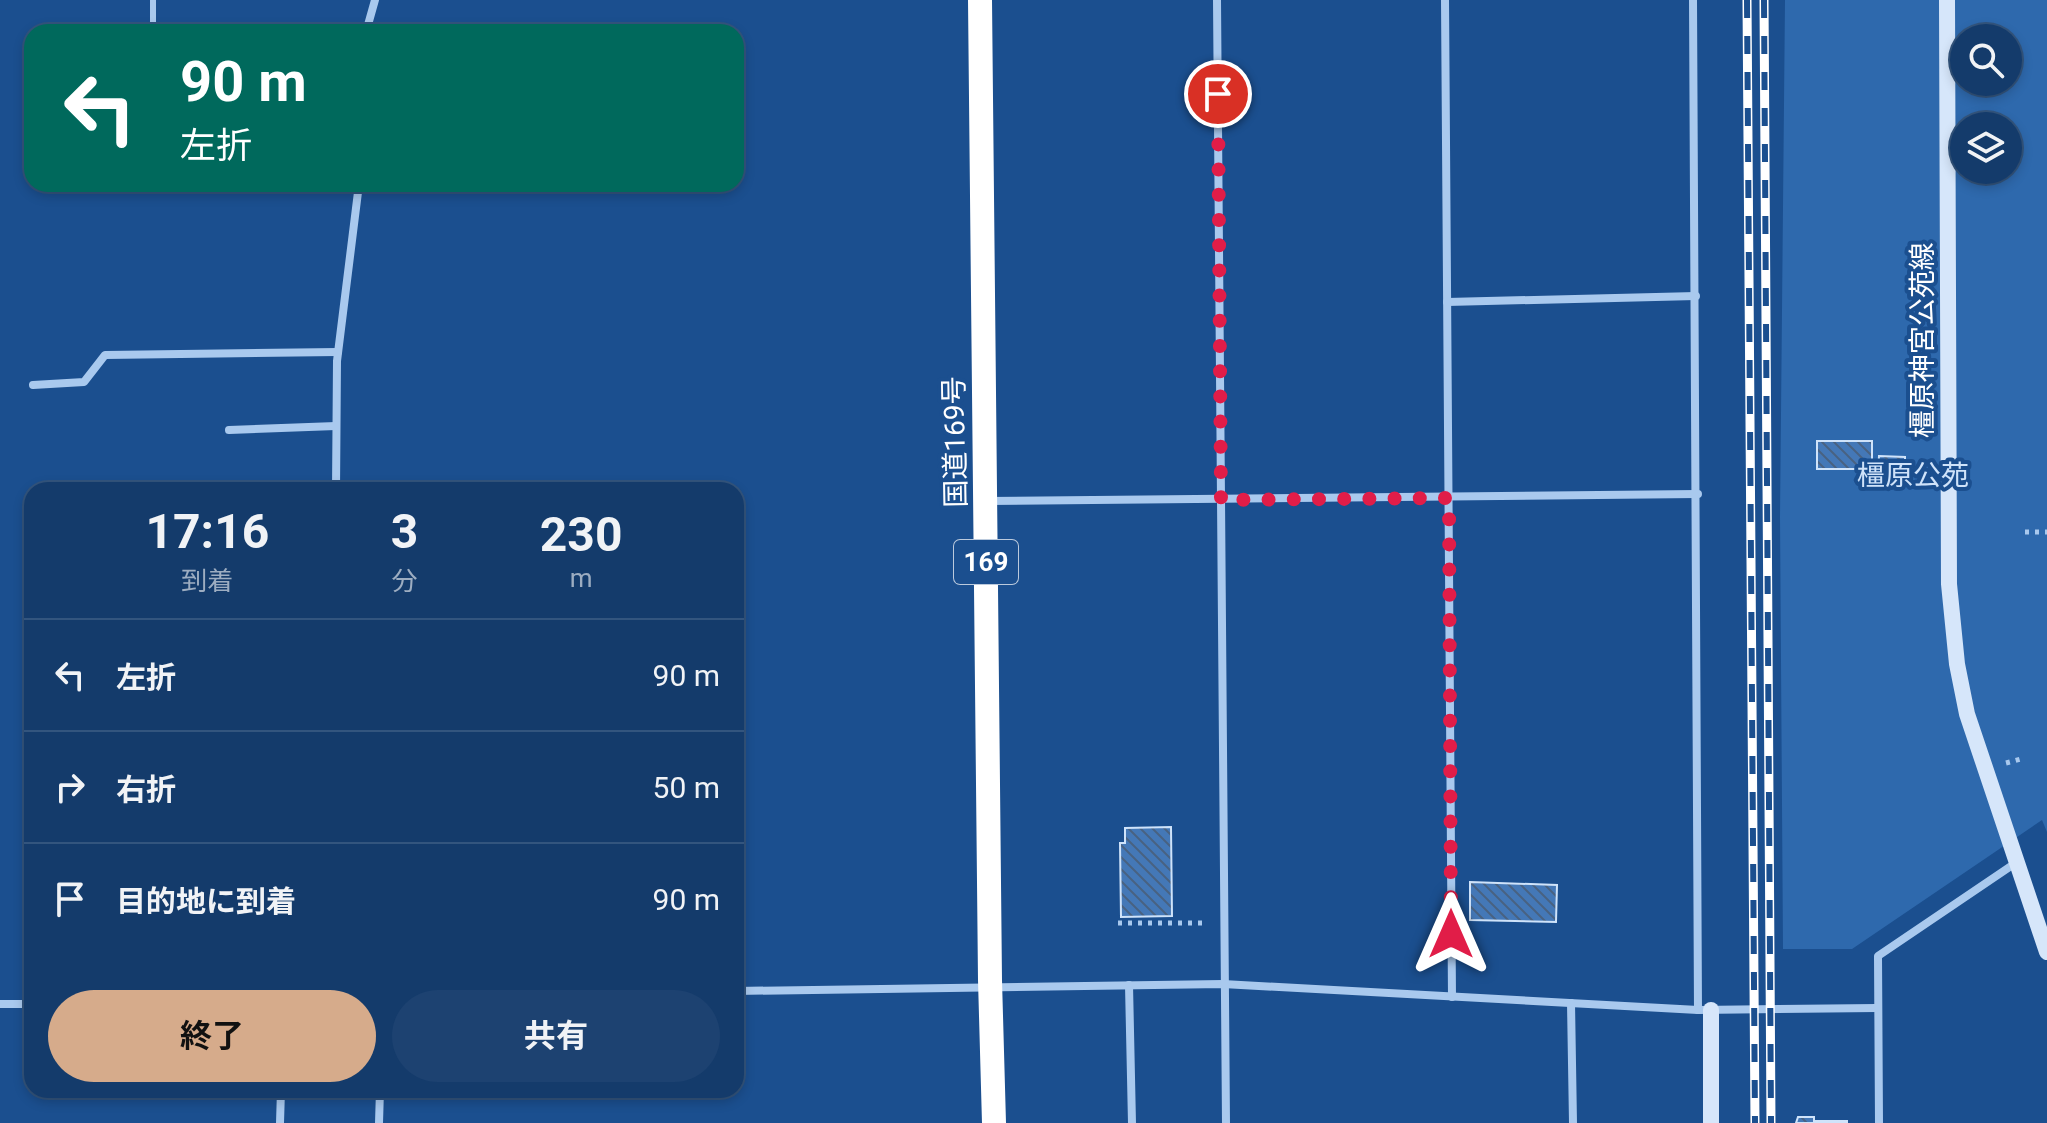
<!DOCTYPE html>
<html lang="ja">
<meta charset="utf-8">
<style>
:root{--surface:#143b6b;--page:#1d4271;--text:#f1f3f6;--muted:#9dadc1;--line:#33557e;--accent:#d6ab8b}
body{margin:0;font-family:Roboto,"Noto Sans JP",sans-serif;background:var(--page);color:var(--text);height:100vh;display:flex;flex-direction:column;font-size:30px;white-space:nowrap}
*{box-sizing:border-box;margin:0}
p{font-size:26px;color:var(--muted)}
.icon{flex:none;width:44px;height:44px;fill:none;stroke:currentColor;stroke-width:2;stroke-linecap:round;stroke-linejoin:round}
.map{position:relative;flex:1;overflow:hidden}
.side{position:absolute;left:24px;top:482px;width:720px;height:616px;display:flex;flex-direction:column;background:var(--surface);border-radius:24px;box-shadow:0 4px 12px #0003,0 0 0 2px var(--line)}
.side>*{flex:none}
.banner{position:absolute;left:24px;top:24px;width:720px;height:168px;border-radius:24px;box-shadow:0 4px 12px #0003,0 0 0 2px var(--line);background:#00695c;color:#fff;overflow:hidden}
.tools{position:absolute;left:1950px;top:24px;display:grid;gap:16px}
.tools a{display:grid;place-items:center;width:72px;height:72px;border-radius:50%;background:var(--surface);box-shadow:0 4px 12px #0003,0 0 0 2px var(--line);font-size:40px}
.pin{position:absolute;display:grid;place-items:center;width:68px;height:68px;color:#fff;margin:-34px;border:4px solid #fff;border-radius:50%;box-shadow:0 2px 8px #0007}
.me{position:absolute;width:88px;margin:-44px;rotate:0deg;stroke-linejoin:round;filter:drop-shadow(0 0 6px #0008)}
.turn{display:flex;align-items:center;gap:28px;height:168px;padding:0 24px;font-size:36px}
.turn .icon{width:104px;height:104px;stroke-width:2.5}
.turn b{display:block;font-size:56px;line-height:68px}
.eta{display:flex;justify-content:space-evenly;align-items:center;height:136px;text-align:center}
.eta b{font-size:48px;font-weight:700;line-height:56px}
.cta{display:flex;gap:16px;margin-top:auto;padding:16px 24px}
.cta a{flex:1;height:92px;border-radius:48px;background:var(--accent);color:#111;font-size:32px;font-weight:700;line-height:92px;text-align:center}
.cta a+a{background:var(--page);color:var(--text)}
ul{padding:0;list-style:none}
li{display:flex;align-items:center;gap:24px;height:112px;padding:0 24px;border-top:2px solid var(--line)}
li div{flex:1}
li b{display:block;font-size:30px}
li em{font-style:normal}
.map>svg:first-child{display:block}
.park{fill:#2e69ad;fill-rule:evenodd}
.building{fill:url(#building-back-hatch);stroke:#cfe3fa;stroke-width:2}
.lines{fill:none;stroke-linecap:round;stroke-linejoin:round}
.path{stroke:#a9c9ee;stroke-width:5;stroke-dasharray:4 6;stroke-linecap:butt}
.lane{stroke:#a9c9ee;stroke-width:6}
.street{stroke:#a9c9ee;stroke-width:8}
.secondary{stroke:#d6e6fa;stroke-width:16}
.highway{stroke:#fff;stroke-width:24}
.rail-casing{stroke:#fff;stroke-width:9}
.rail{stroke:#1b4f8f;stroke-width:6;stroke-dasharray:18;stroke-linecap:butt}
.route{stroke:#e11d48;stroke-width:14;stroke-dasharray:0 25.2}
.labels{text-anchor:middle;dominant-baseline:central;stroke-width:8;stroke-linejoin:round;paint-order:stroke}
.shield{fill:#1b4f8f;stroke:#bbcadd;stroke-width:2}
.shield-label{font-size:26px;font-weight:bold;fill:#fff}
.street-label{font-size:28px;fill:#fff;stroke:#1b4f8f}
.park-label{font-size:28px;fill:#cfe3fa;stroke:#1b4f8f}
</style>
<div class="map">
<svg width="2047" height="1123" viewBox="0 0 2047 1123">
<defs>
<pattern id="building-back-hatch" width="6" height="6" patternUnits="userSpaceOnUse" patternTransform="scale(2)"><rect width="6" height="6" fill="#4478b7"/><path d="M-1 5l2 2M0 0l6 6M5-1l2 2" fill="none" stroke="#486282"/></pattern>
</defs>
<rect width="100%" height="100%" fill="#1b4f8f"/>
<path class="park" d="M1785,0H2047V832L2042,820L1852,949H1783L1780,517ZM1964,38H2008V82H1964ZM1964,126H2008V170H1964Z"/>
<g class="building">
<rect x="1817" y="441" width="55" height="28"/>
<polygon points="1879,456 1905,457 1905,473 1878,473"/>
<polygon points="1171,827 1172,916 1121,917 1120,843 1125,843 1125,828"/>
<polygon points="1470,882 1557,885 1556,922 1470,920"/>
<polygon points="1798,1117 1814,1117 1814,1121 1847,1121 1847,1123 1796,1123"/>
</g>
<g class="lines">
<g class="path">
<polyline points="2025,532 2047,532"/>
<polyline points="2006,763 2025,758"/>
<polyline points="1118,923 1205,923"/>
</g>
<polyline class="lane" points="153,32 153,0"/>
<g class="street">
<polyline points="1217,0 1226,1123"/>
<polyline points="1445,0 1452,997"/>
<polyline points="1693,0 1698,1010"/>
<polyline points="366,32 375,0"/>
<polyline points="1447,302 1696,296"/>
<polyline points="33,385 84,382 105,355 338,352"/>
<polyline points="229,430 336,426"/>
<polyline points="336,490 337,361 359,184"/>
<polyline points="986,501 1698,494"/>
<polyline points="1129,985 1132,1123"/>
<polyline points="736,991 1223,984 1698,1010 1877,1008"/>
<polyline points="1571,1003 1573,1123"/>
<polyline points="0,1004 32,1004"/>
<polyline points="280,1123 281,1090"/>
<polyline points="379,1123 380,1090"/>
<polyline points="1879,1123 1878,956 2017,862"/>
</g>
<g class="secondary">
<polyline points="1947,0 1949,584 1957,664 1967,714 2047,952"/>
<polyline points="1711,1010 1711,1123"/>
</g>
<polyline class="highway" points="980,0 990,980 994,1123"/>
<g class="rail-casing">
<g id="rail">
<polyline points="1747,0 1755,1123"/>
<polyline points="1764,0 1771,1123"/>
</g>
</g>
<use href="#rail" class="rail"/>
</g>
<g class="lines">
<polyline class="route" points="1218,94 1221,500 1449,498 1451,934"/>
</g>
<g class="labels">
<rect class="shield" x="954" y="540" width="64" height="44" rx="6"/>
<g class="shield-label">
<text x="986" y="562">169</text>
</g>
<g class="street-label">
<text transform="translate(1922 340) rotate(-90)">橿原神宮公苑線</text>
<text transform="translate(955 442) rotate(-91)">国道169号</text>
</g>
<g class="park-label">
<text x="1913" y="475">橿原公苑</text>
</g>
</g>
</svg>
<div class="tools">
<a><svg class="icon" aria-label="search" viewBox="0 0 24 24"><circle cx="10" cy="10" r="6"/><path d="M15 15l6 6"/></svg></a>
<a><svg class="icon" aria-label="layers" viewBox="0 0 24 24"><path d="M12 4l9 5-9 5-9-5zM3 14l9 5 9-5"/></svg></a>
</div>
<div class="pin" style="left:1218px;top:94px;background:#d93025"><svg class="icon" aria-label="arrive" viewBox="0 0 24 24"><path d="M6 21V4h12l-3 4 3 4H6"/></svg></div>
<svg class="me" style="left:1451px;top:934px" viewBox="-20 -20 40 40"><path d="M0-17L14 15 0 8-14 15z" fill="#e11d48" stroke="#fff" stroke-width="4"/></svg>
<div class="banner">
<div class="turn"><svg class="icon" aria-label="left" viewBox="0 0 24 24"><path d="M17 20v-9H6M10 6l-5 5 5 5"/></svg><div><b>90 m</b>左折</div></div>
</div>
<section class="side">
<div class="eta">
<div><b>17:16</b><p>到着</p></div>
<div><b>3</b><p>分</p></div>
<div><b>230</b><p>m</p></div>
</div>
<ul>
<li><svg class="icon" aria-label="left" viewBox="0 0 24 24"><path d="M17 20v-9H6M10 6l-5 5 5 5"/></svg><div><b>左折</b></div><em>90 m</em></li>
<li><svg class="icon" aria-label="right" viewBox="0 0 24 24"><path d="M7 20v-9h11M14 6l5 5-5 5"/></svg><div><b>右折</b></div><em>50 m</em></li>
<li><svg class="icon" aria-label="arrive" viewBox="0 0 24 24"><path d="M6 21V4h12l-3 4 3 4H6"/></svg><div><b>目的地に到着</b></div><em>90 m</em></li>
</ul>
<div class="cta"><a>終了</a><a>共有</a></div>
</section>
</div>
